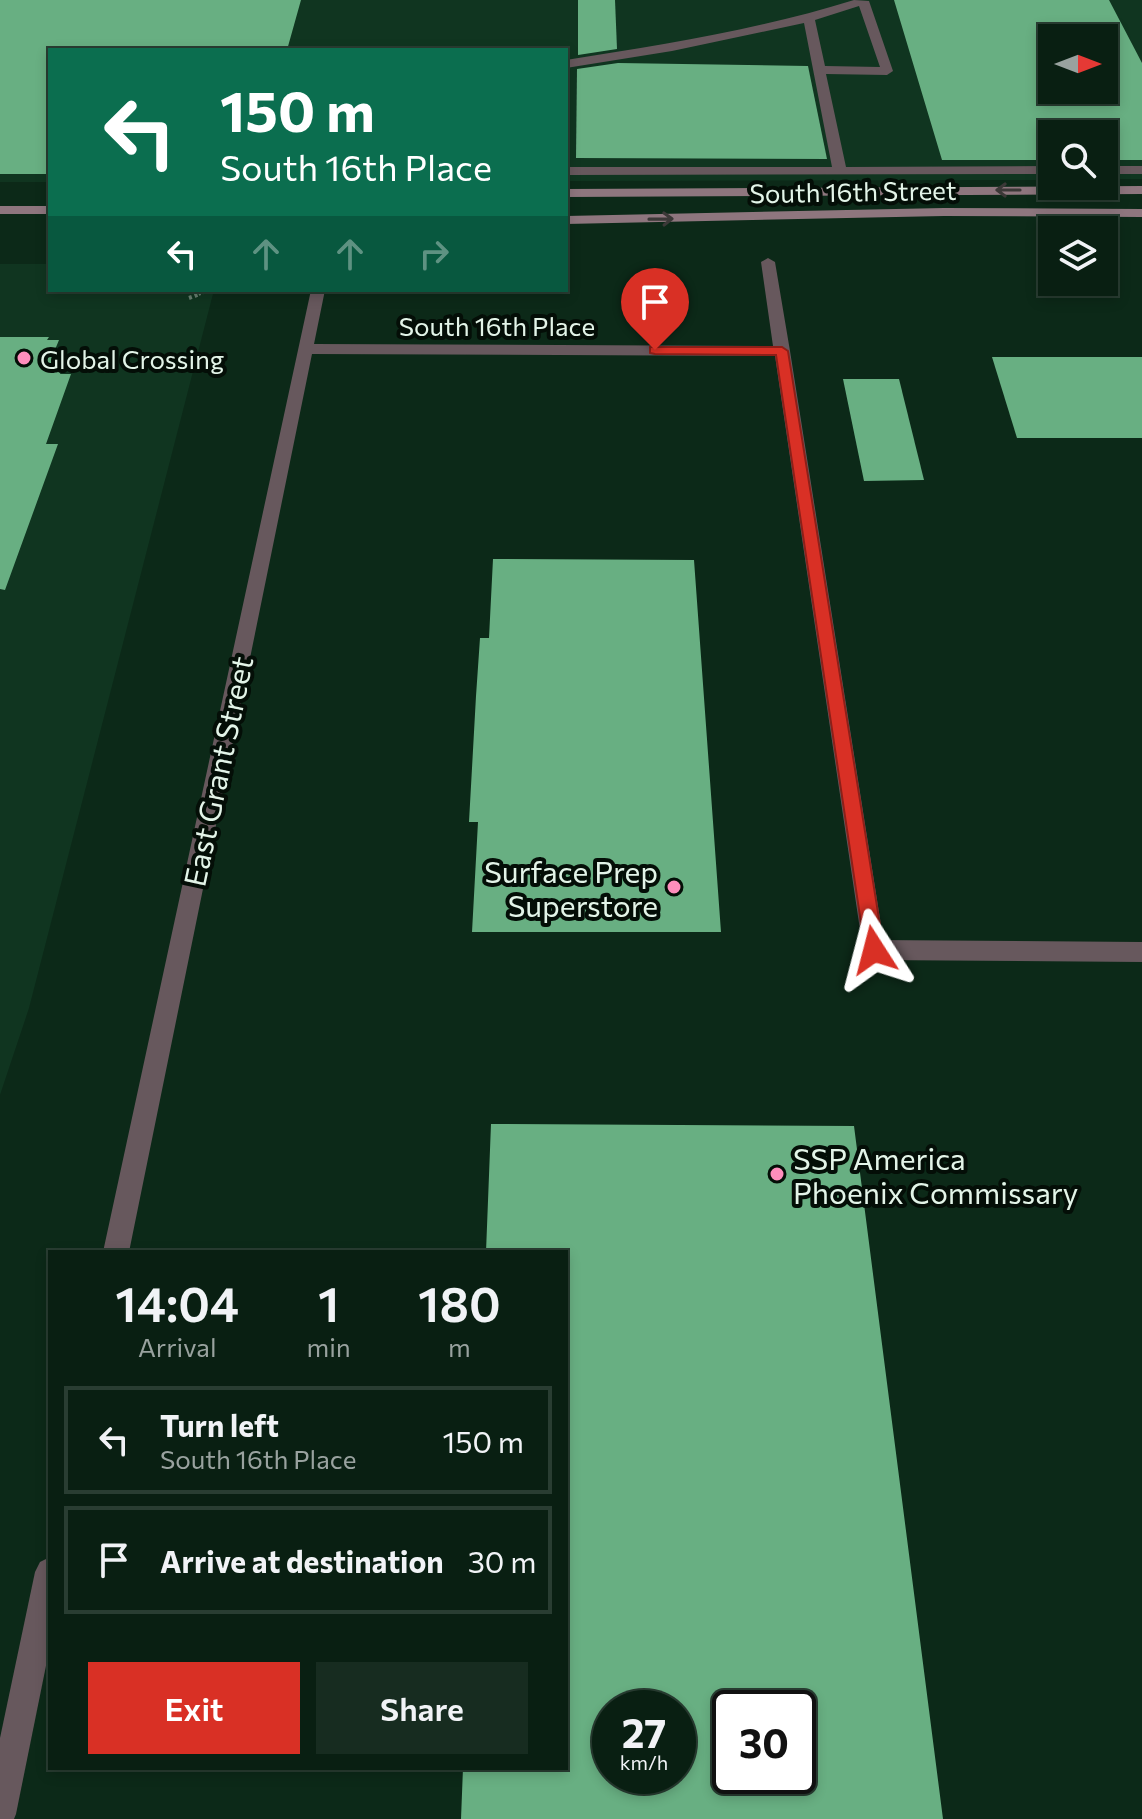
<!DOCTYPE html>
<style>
:root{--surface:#091f12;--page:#172c20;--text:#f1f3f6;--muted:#99a29f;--line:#293d32;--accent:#d93025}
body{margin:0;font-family:Commissioner,sans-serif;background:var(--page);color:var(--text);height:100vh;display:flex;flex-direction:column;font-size:30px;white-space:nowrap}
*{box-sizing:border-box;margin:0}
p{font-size:26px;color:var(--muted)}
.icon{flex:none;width:44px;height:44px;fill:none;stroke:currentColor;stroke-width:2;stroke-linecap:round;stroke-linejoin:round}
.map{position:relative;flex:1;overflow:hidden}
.sheet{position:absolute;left:48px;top:1250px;width:520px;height:520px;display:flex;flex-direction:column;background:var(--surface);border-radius:0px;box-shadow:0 4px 12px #0003,0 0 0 2px var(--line)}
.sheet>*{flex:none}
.guide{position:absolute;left:48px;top:48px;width:520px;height:244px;border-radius:0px;box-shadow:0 4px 12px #0003,0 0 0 2px var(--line);background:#0b6e4f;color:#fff;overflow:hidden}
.needle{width:52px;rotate:90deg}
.buttons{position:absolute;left:1038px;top:24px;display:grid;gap:16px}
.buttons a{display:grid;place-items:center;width:80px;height:80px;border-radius:0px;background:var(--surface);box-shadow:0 4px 12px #0003,0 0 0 2px var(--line);font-size:40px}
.speed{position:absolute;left:592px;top:1690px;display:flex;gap:16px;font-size:40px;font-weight:700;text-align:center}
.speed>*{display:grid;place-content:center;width:104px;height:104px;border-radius:50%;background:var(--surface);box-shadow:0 4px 12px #0003,0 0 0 2px var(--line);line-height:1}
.speed small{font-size:20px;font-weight:400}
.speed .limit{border:4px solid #111;border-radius:12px;background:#fff;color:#111}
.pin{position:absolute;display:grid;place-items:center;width:68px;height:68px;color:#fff;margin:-82px -34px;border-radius:50% 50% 50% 0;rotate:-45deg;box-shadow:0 0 8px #0007}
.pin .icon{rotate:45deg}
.me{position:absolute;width:88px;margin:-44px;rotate:351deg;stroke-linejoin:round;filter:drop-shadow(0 0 6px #0008)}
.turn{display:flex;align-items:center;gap:28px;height:168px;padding:0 40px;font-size:36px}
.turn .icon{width:104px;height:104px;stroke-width:2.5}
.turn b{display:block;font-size:56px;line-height:68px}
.lanes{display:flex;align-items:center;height:76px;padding:0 40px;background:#0003;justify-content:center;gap:40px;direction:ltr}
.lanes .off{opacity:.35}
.eta{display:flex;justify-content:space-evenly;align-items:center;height:136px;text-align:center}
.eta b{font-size:48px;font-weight:600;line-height:56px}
.action{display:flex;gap:16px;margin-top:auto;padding:16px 40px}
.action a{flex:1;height:92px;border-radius:0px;background:var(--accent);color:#fff;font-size:32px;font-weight:600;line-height:92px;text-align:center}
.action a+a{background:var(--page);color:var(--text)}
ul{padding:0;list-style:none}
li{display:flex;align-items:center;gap:24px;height:108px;margin:0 16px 12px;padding:0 24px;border:4px solid var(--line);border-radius:0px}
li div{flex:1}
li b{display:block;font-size:30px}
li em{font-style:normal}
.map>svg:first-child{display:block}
.built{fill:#103520;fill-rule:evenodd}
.building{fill:#68af82;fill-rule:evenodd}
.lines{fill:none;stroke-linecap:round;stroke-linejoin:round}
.path-far1{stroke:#677f70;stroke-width:3;stroke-dasharray:2 2;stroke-linecap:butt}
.path{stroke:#677f70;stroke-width:4;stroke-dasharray:3 3;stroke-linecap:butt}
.service{fill:#67585d;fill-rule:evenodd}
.minor{fill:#67585d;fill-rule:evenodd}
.secondary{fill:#8e767e;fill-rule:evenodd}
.oneway{stroke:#3b3837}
.route{fill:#d93025;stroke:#8d1f18;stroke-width:2}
.poi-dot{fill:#fe8ebc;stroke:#040e07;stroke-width:3}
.labels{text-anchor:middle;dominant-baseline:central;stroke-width:8;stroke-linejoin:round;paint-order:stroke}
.far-street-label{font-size:26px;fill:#e3f4e8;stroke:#040e07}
.far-poi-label{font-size:26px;fill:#e3f4e8;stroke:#040e07;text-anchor:start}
.street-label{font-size:30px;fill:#e3f4e8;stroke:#040e07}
.poi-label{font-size:30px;fill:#e3f4e8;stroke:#040e07;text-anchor:end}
</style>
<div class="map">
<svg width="1142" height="1819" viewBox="0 0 1142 1819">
<rect width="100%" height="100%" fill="#0c2918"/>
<g class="built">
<path d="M0,0H1142V179H1104V134H1052V180L566,181V50H50V182H0ZM1052,38H1104V90H1052Z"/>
<polygon points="0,264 50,264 50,290 214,290 29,1008 0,1095"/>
</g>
<g class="building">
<polygon points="0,0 301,0 287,50 50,50 50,174 0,174"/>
<polygon points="578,0 615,0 617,49 578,55"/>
<path d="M894,0H1109L1142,63V160H1104V134H1052V160H942ZM1052,38H1104V90H1052Z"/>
<polygon points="618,63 808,66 827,159 576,158 577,69"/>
<polygon points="0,337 49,337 47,340 59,340 52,357 66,357 60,374 71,374 46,444 58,444 5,590 0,589"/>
<polygon points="992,357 1142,357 1142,438 1017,438"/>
<polygon points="843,379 899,379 924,480 864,481"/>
<polygon points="493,559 694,560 721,932 472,932 478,822 469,822 476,696 480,638 489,638"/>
<path d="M491,1124L854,1126L943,1819H461L463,1768H566V1252H486ZM610,1708H678V1776H610ZM730,1708H798V1776H730Z"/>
</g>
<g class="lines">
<polyline class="path-far1" points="195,296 209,290"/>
<polyline class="path" points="189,298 200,294"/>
<g class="service">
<path d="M854,0L869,1L893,71L887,75L826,74L846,167L1052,166V174L566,175V167H832L804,23L672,51L566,68V60C663,45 761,29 854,0ZM859,6L880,67L825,66L815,20Z"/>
<rect x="1104" y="166" width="38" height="8"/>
<polygon points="874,940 1142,942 1142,962 874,960 866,957 863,950 866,943"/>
</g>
<g class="minor">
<polygon points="768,258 775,262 790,351 885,950 882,957 874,960 866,957 863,950 775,356 312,354 129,1252 103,1252 311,290 325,290 314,344 773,346 761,262"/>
<polygon points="50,1557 50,1646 16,1814 14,1819 0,1819 0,1738 35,1572 40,1562"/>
</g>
<g class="secondary">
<polygon points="1142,186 1142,194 566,197 566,189"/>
<rect x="0" y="206" width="50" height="8"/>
<polygon points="944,208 1142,209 1142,217 944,216 566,224 566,216"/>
</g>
</g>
<defs><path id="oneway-shaft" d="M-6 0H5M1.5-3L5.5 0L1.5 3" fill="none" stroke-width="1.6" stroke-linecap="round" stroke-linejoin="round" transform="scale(2)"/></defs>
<g class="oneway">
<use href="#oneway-shaft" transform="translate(1008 190) rotate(-180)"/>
<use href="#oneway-shaft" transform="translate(661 219) rotate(-1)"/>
</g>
<polygon class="route" points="650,347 782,347 788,351 884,950 881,955 868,955 865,950 776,355 655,354 650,353"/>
<g class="poi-dot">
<circle cx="24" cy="358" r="8"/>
<circle cx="674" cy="887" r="8"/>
<circle cx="777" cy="1174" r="8"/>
</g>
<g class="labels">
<g class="far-street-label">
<text transform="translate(853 191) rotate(-1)">South 16th Street</text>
<text x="497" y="325">South 16th Place</text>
</g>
<g class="far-poi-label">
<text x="40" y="358">Global Crossing</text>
</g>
<g class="street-label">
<text transform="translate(217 771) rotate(-78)">East Grant Street</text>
</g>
<g class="poi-label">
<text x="658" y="870">Surface Prep<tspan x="658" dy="34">Superstore</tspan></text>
<text x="793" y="1157" text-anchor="start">SSP America<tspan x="793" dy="34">Phoenix Commissary</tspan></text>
</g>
</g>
</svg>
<div class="buttons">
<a><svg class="needle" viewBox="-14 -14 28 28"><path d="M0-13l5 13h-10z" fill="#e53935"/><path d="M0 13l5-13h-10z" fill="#99a29f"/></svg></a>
<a><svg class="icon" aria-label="search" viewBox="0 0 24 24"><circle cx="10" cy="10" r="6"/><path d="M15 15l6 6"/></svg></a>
<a><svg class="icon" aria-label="layers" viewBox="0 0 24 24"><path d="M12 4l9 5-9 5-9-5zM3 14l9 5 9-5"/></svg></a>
</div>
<div class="speed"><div>27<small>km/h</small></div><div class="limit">30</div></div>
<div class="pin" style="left:655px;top:350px;background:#d93025"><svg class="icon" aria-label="arrive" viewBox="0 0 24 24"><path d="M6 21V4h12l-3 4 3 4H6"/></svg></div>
<svg class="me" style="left:874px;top:950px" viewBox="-20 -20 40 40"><path d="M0-17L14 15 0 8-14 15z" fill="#d93025" stroke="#fff" stroke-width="4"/></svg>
<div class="guide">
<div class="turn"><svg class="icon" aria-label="left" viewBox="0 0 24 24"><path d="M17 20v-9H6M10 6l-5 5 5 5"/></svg><div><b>150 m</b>South 16th Place</div></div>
<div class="lanes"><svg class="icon" aria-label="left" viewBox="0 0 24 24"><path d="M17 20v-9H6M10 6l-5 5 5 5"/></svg><svg class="icon off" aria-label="ahead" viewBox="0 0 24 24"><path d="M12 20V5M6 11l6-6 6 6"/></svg><svg class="icon off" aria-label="ahead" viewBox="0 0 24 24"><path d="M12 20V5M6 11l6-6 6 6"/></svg><svg class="icon off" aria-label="right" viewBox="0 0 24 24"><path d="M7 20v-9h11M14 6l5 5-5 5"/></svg></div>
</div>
<section class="sheet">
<div class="eta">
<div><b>14:04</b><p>Arrival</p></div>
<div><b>1</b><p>min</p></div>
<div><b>180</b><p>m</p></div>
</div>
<ul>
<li><svg class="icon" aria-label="left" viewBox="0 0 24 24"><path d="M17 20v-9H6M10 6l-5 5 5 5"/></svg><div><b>Turn left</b><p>South 16th Place</p></div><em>150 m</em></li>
<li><svg class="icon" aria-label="arrive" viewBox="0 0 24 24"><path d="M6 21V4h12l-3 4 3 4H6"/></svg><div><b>Arrive at destination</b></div><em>30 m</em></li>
</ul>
<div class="action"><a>Exit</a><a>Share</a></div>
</section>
</div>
